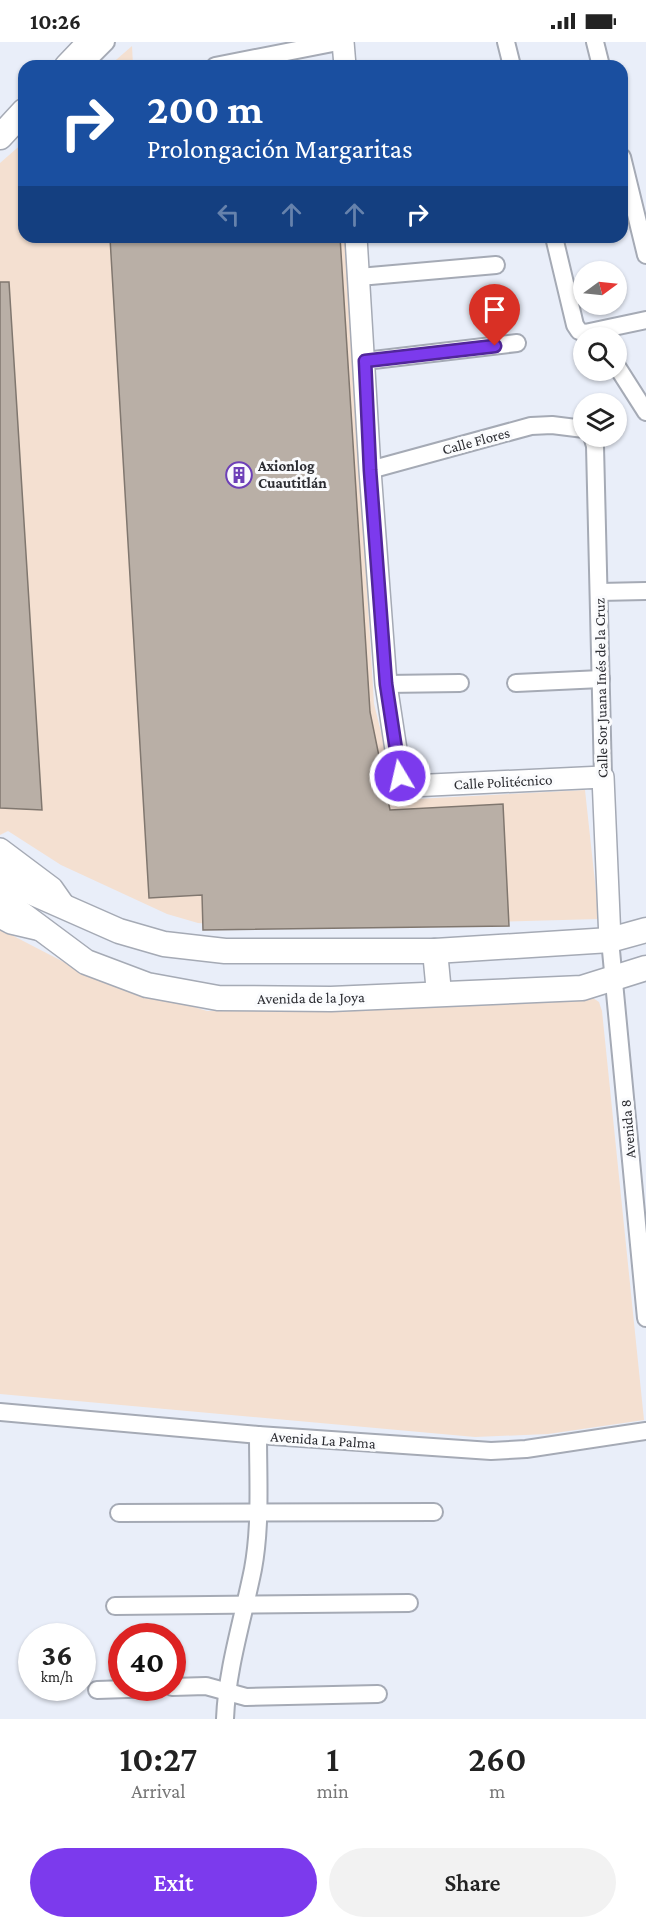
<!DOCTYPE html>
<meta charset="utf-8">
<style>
:root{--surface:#fff;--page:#f2f2f2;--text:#222;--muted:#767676;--accent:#7c3aed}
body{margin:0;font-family:"Crimson Pro",serif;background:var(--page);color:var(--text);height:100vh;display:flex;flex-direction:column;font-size:22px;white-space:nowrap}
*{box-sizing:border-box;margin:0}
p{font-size:20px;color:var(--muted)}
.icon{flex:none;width:33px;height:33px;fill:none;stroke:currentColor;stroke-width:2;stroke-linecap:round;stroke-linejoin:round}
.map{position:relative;height:1677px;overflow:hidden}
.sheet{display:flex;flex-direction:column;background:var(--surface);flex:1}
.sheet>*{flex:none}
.banner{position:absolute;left:18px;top:18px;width:610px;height:183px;border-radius:18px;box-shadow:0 2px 4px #0004;background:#1a4fa0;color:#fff;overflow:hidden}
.needle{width:39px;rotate:75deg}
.controls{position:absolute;left:573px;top:219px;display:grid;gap:12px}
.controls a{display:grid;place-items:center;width:54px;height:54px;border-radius:50%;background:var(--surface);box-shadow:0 2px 4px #0004;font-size:30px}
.speed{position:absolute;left:18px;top:1581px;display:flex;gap:12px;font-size:30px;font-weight:700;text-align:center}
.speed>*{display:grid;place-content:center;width:78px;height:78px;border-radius:50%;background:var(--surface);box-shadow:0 2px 4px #0004;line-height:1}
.speed small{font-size:15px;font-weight:400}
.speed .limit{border:9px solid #d22;background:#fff;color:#111}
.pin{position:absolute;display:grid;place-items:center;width:51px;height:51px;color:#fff;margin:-62px -26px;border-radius:50% 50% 50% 0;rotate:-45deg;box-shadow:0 0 6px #0007}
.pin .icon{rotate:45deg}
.me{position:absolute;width:66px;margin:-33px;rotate:351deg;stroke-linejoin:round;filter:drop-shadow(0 0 4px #0008)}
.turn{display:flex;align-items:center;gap:21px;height:126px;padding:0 30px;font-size:27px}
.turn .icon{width:78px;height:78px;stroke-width:2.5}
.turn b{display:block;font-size:42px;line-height:51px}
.lanes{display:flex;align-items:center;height:57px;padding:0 30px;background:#0003;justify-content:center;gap:30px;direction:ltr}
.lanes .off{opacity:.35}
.eta{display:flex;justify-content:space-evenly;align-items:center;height:102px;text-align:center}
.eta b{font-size:36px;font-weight:600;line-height:42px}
.cta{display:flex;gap:12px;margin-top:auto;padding:12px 30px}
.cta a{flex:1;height:69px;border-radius:36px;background:var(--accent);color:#fff;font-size:24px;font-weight:600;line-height:69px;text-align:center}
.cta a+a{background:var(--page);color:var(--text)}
.status{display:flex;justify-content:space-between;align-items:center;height:42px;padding:0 30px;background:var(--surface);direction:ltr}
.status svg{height:16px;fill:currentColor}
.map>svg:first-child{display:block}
.industrial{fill:#f4e0d1}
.building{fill:#b9afa6;stroke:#80776f;stroke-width:1.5}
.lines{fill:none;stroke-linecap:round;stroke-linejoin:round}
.minor-casing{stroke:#a5aab5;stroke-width:20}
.tertiary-casing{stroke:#a5aab5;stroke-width:24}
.secondary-casing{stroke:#a5aab5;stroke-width:27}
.minor{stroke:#fff;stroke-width:16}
.tertiary{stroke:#fff;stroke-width:21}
.secondary{stroke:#fff;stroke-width:24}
.route-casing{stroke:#51269a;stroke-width:15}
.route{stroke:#7c3aed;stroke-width:10}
.labels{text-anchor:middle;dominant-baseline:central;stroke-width:6;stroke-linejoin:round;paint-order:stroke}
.street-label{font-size:15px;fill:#2c2d32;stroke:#fafbfd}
.poi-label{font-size:15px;font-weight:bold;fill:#2c2d32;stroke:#fafbfd;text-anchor:start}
</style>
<div class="status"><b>10:26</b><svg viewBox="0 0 49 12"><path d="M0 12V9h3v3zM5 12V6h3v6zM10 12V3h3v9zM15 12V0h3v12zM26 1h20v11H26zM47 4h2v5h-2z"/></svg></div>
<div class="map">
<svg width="646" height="1677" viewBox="0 0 646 1677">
<rect width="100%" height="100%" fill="#e9eef9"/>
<g class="industrial">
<polygon points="132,4 133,24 109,24"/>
<polygon points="24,100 24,195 346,195 374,662 398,758 585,748 599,877 268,886 198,881 167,872 61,823 8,789 0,793 0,121"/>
<polygon points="0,887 85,931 207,969 480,961 590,954 599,960 602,969 644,1378 548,1392 475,1395 0,1352"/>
</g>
<g class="building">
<polygon points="125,195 340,195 370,670 390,768 503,762 509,884 203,888 202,853 149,856 110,196"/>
<polygon points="0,240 9,240 42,768 0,766"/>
</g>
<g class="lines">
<g class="minor-casing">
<g id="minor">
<polyline points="506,0 512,24"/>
<polyline points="595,0 601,24"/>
<polyline points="85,21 106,0"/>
<polyline points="215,24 338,0"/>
<polyline points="622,115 646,213"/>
<polyline points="554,195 575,283 579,289 585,291 646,278"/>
<polyline points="359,235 496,223"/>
<polyline points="365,319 517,301"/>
<polyline points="616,323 646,370"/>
<polyline points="592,394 595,404 603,735"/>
<polyline points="370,428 531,384 552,383 584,387"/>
<polyline points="599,550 646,549"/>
<polyline points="516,641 601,637"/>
<polyline points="386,642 460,641"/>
<polyline points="610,898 646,1276"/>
<polyline points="0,1370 258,1393 491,1409 526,1407 646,1389"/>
<polyline points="119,1471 434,1470"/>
<polyline points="115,1564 409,1561"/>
<polyline points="172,1645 206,1644 246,1655 378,1652"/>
<polyline points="97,1648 158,1646"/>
<path d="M225,1677C227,1626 243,1577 253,1527C261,1484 258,1437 258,1393"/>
</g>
</g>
<g class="tertiary-casing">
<g id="tertiary">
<polyline points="343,0 345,24"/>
<polyline points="356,195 370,428 386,642 400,734 403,742 410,744 603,735 610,898"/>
<polyline points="0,807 52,846 66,866"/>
<polyline points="0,875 11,881 41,888"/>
</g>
</g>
<g class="secondary-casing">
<g id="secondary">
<polyline points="67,24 90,0"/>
<polyline points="0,95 24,69"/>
<polyline points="0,830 26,848 119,889 164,902 225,909 435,909 610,898 646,888"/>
<polyline points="0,856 86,920 147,943 218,956 331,957 582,946 646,926"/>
<polyline points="435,909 439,951"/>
</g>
</g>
<use href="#minor" class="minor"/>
<use href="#tertiary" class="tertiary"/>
<use href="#secondary" class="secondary"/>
</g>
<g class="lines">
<g class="route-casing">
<polyline id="route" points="400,734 386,642 370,428 365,319 495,304"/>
</g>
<use href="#route" class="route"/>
</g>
<defs>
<g id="building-ring" transform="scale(1.35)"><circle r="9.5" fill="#fafbfd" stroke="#6e40b8" stroke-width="1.5"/><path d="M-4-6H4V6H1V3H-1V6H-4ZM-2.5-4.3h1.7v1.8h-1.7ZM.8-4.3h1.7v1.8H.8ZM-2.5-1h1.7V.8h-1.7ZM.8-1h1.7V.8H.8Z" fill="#6e40b8"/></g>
</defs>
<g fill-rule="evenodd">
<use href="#building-ring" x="239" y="433"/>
</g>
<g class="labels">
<g class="street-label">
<text transform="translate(476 399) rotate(-15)">Calle Flores</text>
<text transform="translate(601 646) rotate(-91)">Calle Sor Juana Inés de la Cruz</text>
<text transform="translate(503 740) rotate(-3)">Calle Politécnico</text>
<text transform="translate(311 956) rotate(-1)">Avenida de la Joya</text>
<text transform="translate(628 1087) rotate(-95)">Avenida 8</text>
<text transform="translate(323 1398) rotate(4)">Avenida La Palma</text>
</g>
<g class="poi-label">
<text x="258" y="424">Axionlog<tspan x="258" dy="17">Cuautitlán</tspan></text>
</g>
</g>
</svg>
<div class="controls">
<a><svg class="needle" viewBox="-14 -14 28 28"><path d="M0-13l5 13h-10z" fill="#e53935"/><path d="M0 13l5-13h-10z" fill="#767676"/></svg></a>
<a><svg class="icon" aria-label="search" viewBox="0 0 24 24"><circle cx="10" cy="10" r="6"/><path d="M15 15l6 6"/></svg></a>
<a><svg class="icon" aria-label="layers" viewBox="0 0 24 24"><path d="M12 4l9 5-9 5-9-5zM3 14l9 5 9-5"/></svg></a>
</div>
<div class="speed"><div>36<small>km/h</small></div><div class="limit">40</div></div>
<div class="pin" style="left:495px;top:304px;background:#d93025"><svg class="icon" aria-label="arrive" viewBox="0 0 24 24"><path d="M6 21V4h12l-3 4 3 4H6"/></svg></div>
<svg class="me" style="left:400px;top:734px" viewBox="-20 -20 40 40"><circle r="17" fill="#7c3aed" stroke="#fff" stroke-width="3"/><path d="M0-11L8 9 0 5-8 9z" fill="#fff"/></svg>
<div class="banner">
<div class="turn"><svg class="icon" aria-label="right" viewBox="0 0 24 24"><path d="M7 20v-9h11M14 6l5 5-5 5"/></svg><div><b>200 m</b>Prolongación Margaritas</div></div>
<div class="lanes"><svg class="icon off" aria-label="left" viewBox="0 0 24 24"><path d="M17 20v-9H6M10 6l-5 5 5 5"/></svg><svg class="icon off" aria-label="ahead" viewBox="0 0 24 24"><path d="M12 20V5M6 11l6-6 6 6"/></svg><svg class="icon off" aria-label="ahead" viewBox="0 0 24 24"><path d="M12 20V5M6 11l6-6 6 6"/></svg><svg class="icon" aria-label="right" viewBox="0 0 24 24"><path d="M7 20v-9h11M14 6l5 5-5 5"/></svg></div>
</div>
</div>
<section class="sheet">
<div class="eta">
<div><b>10:27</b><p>Arrival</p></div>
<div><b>1</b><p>min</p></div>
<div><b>260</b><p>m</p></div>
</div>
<div class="cta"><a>Exit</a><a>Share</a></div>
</section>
